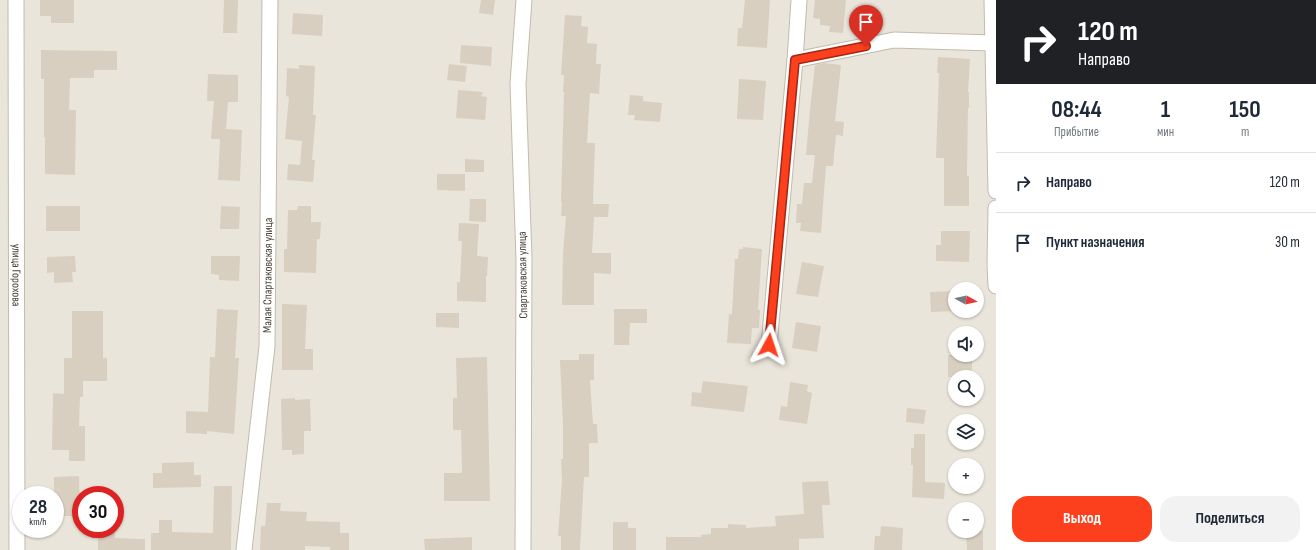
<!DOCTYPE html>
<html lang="ru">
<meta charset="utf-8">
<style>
:root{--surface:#fff;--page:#f2f2f3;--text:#1f2937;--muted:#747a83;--line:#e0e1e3;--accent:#fc3f1d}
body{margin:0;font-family:"Sofia Sans Condensed",sans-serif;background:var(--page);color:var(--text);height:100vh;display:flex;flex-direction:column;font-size:15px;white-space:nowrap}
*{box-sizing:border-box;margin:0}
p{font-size:13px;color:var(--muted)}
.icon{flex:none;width:22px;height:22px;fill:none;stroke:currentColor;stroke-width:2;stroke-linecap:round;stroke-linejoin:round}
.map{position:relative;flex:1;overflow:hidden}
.panel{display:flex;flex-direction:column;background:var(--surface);width:320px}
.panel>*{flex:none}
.hud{background:#202124;color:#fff;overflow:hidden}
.needle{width:26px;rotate:98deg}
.tools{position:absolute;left:948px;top:282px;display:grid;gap:8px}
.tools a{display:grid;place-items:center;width:36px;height:36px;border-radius:50%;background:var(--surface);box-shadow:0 1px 3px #0004;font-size:20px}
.speed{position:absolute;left:12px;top:486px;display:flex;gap:8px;font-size:20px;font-weight:700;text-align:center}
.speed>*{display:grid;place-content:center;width:52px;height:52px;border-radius:50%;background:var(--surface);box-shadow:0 1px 3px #0004;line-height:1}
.speed small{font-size:10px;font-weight:400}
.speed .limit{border:6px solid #d22;background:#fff;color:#111}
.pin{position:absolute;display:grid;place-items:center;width:34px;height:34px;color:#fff;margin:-41px -17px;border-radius:50% 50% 50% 0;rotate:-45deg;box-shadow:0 0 4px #0007}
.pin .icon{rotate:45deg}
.me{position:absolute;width:44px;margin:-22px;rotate:5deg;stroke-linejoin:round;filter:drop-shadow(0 0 3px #0008)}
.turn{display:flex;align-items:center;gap:14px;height:84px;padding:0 16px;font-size:18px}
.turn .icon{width:52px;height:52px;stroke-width:2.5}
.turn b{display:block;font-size:28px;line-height:34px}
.eta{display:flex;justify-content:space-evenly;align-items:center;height:68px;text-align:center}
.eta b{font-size:24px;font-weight:700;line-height:28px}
.button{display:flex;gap:8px;margin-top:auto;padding:8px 16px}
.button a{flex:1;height:46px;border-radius:16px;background:var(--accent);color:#fff;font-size:16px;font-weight:700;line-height:46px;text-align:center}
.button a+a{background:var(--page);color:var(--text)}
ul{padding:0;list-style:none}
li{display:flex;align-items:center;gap:12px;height:60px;padding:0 16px;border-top:1px solid var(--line)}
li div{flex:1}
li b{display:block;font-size:15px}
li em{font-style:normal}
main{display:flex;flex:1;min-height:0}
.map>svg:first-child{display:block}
.residential{fill:#eae5da;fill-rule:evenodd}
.building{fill:#d8cfc1}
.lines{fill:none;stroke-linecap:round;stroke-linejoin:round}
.minor-casing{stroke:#c2bbae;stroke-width:17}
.minor{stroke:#fff;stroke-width:15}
.route-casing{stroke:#a42913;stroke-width:10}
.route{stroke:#fc3f1d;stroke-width:7}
.labels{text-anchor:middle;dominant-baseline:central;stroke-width:3.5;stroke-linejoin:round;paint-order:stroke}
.street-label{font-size:12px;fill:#4b4439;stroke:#fff}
</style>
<main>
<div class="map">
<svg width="996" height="550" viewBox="0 0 996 550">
<rect width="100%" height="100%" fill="#f6f3ec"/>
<path class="residential" d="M0,0H996V550H0ZM955,289H977V311H955ZM955,333H977V355H955ZM955,377H977V399H955ZM955,421H977V443H955ZM955,465H977V487H955ZM21,495H55V529H21ZM81,495H115V529H81ZM955,509H977V531H955Z"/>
<g class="building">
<polygon points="40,0 74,0 74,23 51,23 51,16 40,16"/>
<polygon points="224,0 238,0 237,33 223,33"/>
<polygon points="481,0 495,0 493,15 479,13"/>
<polygon points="745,0 770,0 767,48 737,46 738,28 742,28"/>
<polygon points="815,0 846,0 843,33 829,32 830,26 820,25 820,19 813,18"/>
<polygon points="293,13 323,15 322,36 292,34"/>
<polygon points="565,15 582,16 581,26 588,27 587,43 597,44 596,64 601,64 599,94 590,93 587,143 595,143 593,204 609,204 608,217 594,217 592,253 611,253 611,274 594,273 594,305 562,305 563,253 566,216 561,216 562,202 561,202 564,92 563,92 564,75 561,75"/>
<polygon points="461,45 492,47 491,66 460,63"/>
<polygon points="41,50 117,51 117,70 94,70 94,78 70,78 69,110 76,110 75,175 45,174 45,137 44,137 44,79 41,79"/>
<polygon points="938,57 970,59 968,92 969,92 969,108 968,108 967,176 969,176 969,206 944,206 944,158 936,158 939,73 937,73"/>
<polygon points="824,63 841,65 835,121 844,122 843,136 836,135 833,166 826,166 821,233 800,231 801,223 796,223 797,204 802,204 804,183 812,183 815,155 806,155 810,109 815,65"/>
<polygon points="449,64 467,66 465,82 447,80"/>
<polygon points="299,65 315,66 313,115 316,115 312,160 315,160 313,182 287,180 288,164 300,165 302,141 285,139 289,97 286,96 287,68 299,69"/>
<polygon points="208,74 238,75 238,102 228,102 226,129 242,130 240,181 218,180 220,139 211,139 214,101 207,101"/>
<polygon points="739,79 766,81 763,120 737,119"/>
<polygon points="458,90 483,92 481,96 487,97 485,120 456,118"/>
<polygon points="630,95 643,96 643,101 662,103 660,122 634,120 635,115 628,115"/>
<polygon points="465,159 484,160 484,172 465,172"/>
<polygon points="437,174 465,174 465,191 437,190"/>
<polygon points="470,199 486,199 486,222 469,221"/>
<rect x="46" y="206" width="34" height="25"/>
<polygon points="221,206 240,207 239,229 220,229"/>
<polygon points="298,206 311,206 311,222 321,222 320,239 317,239 316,273 284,272 284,249 287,249 288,210 297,210"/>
<polygon points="459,223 479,224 477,256 488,257 487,276 486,276 486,302 457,301 457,282 460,282 462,241 458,241"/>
<polygon points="941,231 970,231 969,262 936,261 936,245 941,245"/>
<polygon points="743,247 762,249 758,310 760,310 759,328 752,328 751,344 727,343 729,314 732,314 735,259 738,259 739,249 743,249"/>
<polygon points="75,256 76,272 72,272 73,282 54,283 54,272 47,273 47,257"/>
<polygon points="211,256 240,256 239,281 219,280 219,275 211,274"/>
<polygon points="802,262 824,266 818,297 796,294"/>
<polygon points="955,291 955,311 931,312 930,292"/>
<polygon points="282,304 307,305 305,349 313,349 313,370 282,370"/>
<polygon points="217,309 238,310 235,358 239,358 234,434 207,431 207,434 186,433 186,411 208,412 210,357 215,357"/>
<polygon points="614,309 647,309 647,323 630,323 629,345 614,345"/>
<polygon points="72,311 103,311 103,358 107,358 107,381 83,381 83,397 80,397 79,426 85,426 85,461 69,461 69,450 52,450 53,393 64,394 64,358 72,358"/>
<polygon points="436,313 459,313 459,328 436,327"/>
<polygon points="796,322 821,326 817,352 792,348"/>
<polygon points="579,354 594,354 594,380 590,380 593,424 597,424 598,443 589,443 589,477 584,477 580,550 561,550 561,536 558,536 562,480 561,459 563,459 563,425 560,360 579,360"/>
<rect x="948" y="355" width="24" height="22"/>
<polygon points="487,357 490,501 444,501 444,473 462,473 461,430 453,430 453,398 457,398 456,358"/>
<polygon points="703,381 748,386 744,412 691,406 692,392 701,393"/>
<polygon points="790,382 808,385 807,391 812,393 807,424 779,420 781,406 787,407"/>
<polygon points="295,398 295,400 310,399 311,431 304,431 304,454 292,455 292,450 282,450 281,399"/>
<polygon points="907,408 926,410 924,424 906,422"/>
<polygon points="914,434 925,434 925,482 945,483 944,499 912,497 913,465 911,465 911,448 914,448"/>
<polygon points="194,462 194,475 201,475 201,487 153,488 153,473 162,473 162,463"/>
<polygon points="79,476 80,516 56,516 56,494 54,494 54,477"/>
<polygon points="828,481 830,505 822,505 824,538 799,539 799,550 666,550 666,537 701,537 701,535 711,534 711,528 728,528 728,524 746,525 746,528 776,526 775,516 804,514 802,482"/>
<polygon points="214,486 232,486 231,550 151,550 151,533 159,533 159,520 172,520 172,532 213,533"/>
<polygon points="267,503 281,503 280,511 307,512 306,521 340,522 340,533 349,533 349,550 330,550 330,547 305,546 305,550 260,550 261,526 265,526"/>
<polygon points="613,522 628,522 628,528 636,528 636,550 613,550"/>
<polygon points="881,526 903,528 902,550 874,550 875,536 880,536"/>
<polygon points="98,529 115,529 115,538 145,539 145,550 98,550"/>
<polygon points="966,531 983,531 983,550 967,550"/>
<polygon points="472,537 472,550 425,550 424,539"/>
</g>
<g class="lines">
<g class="minor-casing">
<g id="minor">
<path id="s1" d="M16,0L17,550"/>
<polyline points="992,0 996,191"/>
<polyline points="795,60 894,40 993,43"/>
<polyline points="996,208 995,264 996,286"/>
<polyline points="769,345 795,60 799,0"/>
<path id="s2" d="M244,550L267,346L270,0"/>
<polyline points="523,550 524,259 518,84 524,0"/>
</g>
</g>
<use href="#minor" class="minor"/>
</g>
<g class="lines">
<g class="route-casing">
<polyline id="route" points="769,345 795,60 866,46"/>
</g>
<use href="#route" class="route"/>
</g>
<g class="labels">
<g class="street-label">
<text stroke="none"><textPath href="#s1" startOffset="275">улица Горохова</textPath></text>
<text transform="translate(523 275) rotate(-91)">Спартаковская улица</text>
<text stroke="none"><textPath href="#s2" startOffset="276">Малая Спартаковская улица</textPath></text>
</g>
</g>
</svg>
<div class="tools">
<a><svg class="needle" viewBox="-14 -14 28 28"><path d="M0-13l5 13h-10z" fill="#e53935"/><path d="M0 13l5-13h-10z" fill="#747a83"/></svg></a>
<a><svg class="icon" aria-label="sound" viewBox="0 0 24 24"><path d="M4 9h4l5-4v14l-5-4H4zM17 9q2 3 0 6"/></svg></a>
<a><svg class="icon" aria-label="search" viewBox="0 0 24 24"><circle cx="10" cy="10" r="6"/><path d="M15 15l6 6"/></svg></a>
<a><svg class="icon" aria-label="layers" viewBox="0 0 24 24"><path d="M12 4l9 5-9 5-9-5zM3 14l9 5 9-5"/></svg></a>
<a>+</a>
<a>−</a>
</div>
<div class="speed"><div>28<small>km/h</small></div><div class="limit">30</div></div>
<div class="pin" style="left:866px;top:46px;background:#d93025"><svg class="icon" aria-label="arrive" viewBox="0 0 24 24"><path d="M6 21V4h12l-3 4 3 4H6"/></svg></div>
<svg class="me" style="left:769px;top:345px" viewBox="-20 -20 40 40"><path d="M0-17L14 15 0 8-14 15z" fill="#fc3f1d" stroke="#fff" stroke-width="4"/></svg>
</div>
<section class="panel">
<div class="hud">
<div class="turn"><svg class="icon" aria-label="right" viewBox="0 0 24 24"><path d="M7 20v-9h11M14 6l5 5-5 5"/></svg><div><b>120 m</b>Направо</div></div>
</div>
<div class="eta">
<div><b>08:44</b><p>Прибытие</p></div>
<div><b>1</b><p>мин</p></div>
<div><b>150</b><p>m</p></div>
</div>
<ul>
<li><svg class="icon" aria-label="right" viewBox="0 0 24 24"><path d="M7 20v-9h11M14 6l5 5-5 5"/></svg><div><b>Направо</b></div><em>120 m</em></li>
<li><svg class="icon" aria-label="arrive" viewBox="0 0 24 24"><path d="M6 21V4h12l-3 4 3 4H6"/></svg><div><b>Пункт назначения</b></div><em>30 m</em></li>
</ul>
<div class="button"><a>Выход</a><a>Поделиться</a></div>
</section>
</main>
